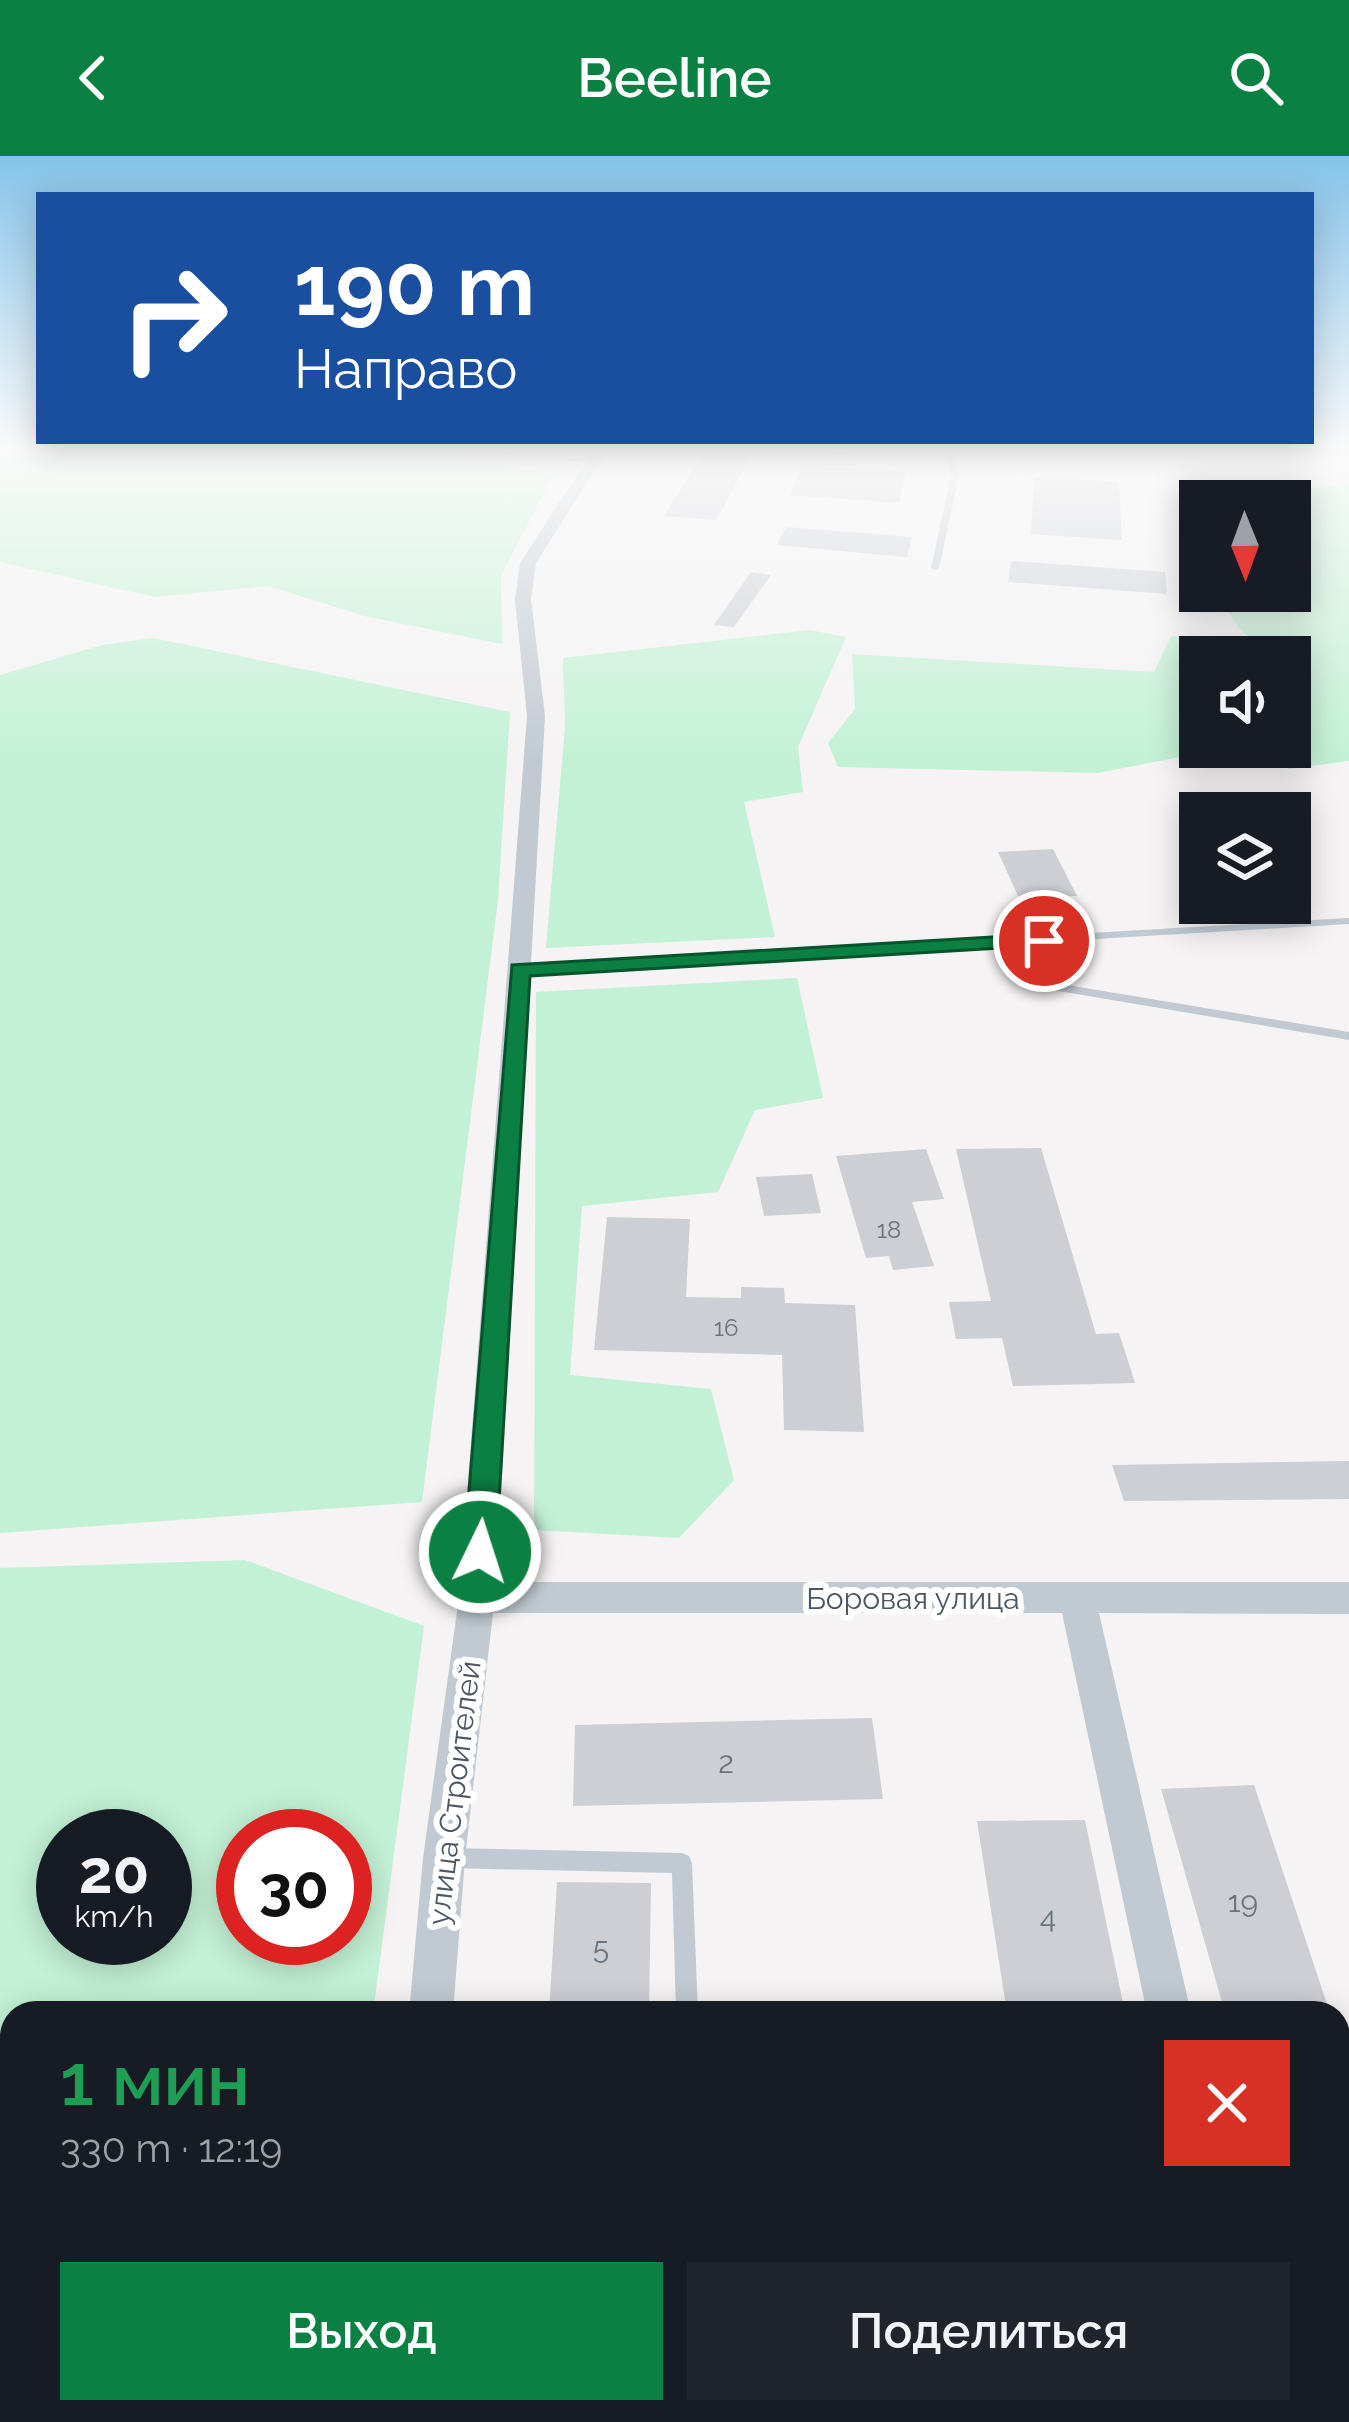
<!DOCTYPE html>
<html lang="ru">
<meta charset="utf-8">
<style>
:root{--surface:#171b24;--page:#20242c;--text:#f1f3f6;--muted:#9ea1a6;--accent:#0b8043}
body{margin:0;font-family:Raleway,sans-serif;background:var(--page);color:var(--text);height:100vh;display:flex;flex-direction:column;font-size:45px;white-space:nowrap}
*{box-sizing:border-box;margin:0}
p{font-size:39px;color:var(--muted)}
.icon{flex:none;width:66px;height:66px;fill:none;stroke:currentColor;stroke-width:2;stroke-linecap:round;stroke-linejoin:round}
.map{position:relative;flex:1;overflow:hidden}
.drawer{position:absolute;left:0px;top:1845px;width:1350px;height:423px;display:flex;flex-direction:column;background:var(--surface);border-radius:36px 36px 0 0;box-shadow:0 6px 30px #0003}
.drawer>*{flex:none}
.banner{position:absolute;left:36px;top:36px;width:1278px;height:252px;border-radius:0px;box-shadow:0 6px 30px #0003;background:#1a4fa0;color:#fff;overflow:hidden}
.needle{width:78px;rotate:179deg}
.fabs{position:absolute;left:1179px;top:324px;display:grid;gap:24px}
.fabs a{display:grid;place-items:center;width:132px;height:132px;border-radius:0px;background:var(--surface);box-shadow:0 6px 30px #0003;font-size:60px}
.speed{position:absolute;left:36px;top:1653px;display:flex;gap:24px;font-size:60px;font-weight:700;text-align:center}
.speed>*{display:grid;place-content:center;width:156px;height:156px;border-radius:50%;background:var(--surface);box-shadow:0 6px 30px #0003;line-height:1}
.speed small{font-size:30px;font-weight:400}
.speed .limit{border:18px solid #d22;background:#fff;color:#111}
.pin{position:absolute;display:grid;place-items:center;width:102px;height:102px;color:#fff;margin:-51px;border:6px solid #fff;border-radius:50%;box-shadow:0 3px 12px #0007}
.me{position:absolute;width:132px;margin:-66px;rotate:4deg;stroke-linejoin:round;filter:drop-shadow(0 0 9px #0008)}
.turn{display:flex;align-items:center;gap:42px;height:252px;padding:0 60px;font-size:54px}
.turn .icon{width:156px;height:156px;stroke-width:2.5}
.turn b{display:block;font-size:84px;line-height:102px}
.round{display:grid;place-items:center;flex:none;width:126px;height:126px;border-radius:0px;background:var(--page)}
.overview{display:flex;align-items:center;justify-content:space-between;height:204px;padding:0 60px}
h1{font-size:72px;font-weight:600;line-height:90px;color:#1e9e55}
.button{display:flex;gap:24px;margin-top:auto;padding:24px 60px}
.button a{flex:1;height:138px;border-radius:0px;background:var(--accent);color:#fff;font-size:48px;font-weight:600;line-height:138px;text-align:center}
.button a+a{background:var(--page);color:var(--text)}
header{display:flex;justify-content:space-between;align-items:center;height:156px;padding:0 60px;background:var(--accent);color:#fff;font-size:54px;font-weight:600}
.map>svg:first-child{display:block}
.green{fill:#c3f1d5;fill-rule:evenodd}
.building{fill:#cdcfd5}
.lines{fill:none;stroke-linecap:round;stroke-linejoin:round}
.service{fill:#c1cad2;fill-rule:evenodd}
.minor{fill:#c1cad2;fill-rule:evenodd}
.route{fill:#0b8043;stroke:#07532c;stroke-width:3}
.labels{text-anchor:middle;dominant-baseline:central;stroke-width:12;stroke-linejoin:round;paint-order:stroke}
.number-label{font-size:24px;fill:#6b747e}
.street-label{font-size:30px;fill:#4a5661;stroke:#fff}
.near-number-label{font-size:30px;fill:#6b747e}
</style>
<header><svg class="icon" aria-label="back" viewBox="0 0 24 24"><path d="M15 5l-7 7 7 7"/></svg>Beeline<svg class="icon" aria-label="search" viewBox="0 0 24 24"><circle cx="10" cy="10" r="6"/><path d="M15 15l6 6"/></svg></header>
<div class="map">
<svg width="1349" height="2266" viewBox="0 0 1349 2266">
<rect width="100%" height="100%" fill="#f5f3f3"/>
<g class="green">
<polygon points="0,290 379,290 554,318 501,419 502,488 364,460 268,430 155,441 0,406"/>
<polygon points="1349,329 1349,605 1288,613 1290,501 1269,501 1237,470 1217,435 1290,435 1290,345 1205,345 1205,340"/>
<polygon points="810,474 846,481 798,591 803,636 744,646 775,781 546,792 565,571 563,502"/>
<polygon points="1171,480 1239,486 1243,501 1200,501 1200,591 1214,591 1211,595 1097,617 838,611 828,587 855,553 852,498 1154,516"/>
<polygon points="153,482 510,556 498,744 422,1346 0,1377 0,519 102,489"/>
<polygon points="797,822 823,942 755,954 718,1036 582,1050 570,1219 711,1233 734,1324 679,1382 534,1374 536,836"/>
<path d="M245,1404L424,1470L373,1857H12V2256H325L324,2266H0V1412ZM63,1680H165V1782H63ZM243,1680H345V1782H243Z"/>
<polygon points="493,2256 754,2256 754,2266 491,2266"/>
</g>
<g class="building">
<polygon points="797,290 864,290 912,294 907,304 794,295"/>
<polygon points="703,299 750,302 716,364 664,360"/>
<polygon points="802,310 906,316 899,347 790,339"/>
<polygon points="1034,321 1119,326 1122,384 1031,378"/>
<polygon points="786,371 912,381 907,401 777,389"/>
<polygon points="1011,405 1165,416 1167,438 1008,426"/>
<polygon points="751,416 771,419 734,471 714,469"/>
<polygon points="1053,693 1077,740 1019,742 998,696"/>
<polygon points="1041,992 1096,1178 1119,1177 1135,1227 1013,1230 1002,1182 956,1183 949,1146 991,1145 956,993"/>
<polygon points="926,993 944,1043 912,1046 934,1110 893,1114 889,1100 866,1102 836,1000"/>
<polygon points="812,1018 821,1057 764,1060 756,1021"/>
<polygon points="607,1061 690,1063 686,1141 741,1142 741,1131 784,1132 785,1147 855,1149 864,1276 784,1274 782,1199 594,1194"/>
<polygon points="1349,1305 1349,1343 1124,1345 1112,1309"/>
<polygon points="872,1562 883,1643 573,1650 575,1569"/>
<polygon points="1254,1629 1330,1857 1225,1857 1161,1633"/>
<polygon points="1085,1664 1125,1857 1007,1857 977,1665"/>
<polygon points="557,1726 651,1727 649,1857 549,1857"/>
<polygon points="1338,1884 1349,1915 1349,1991 1338,1992"/>
<polygon points="829,2256 918,2256 919,2266 830,2266"/>
<polygon points="1062,2256 1173,2256 1176,2266 1064,2266"/>
</g>
<g class="lines">
<g class="service">
<polygon points="423,290 449,290 596,305 593,307"/>
<polygon points="943,290 949,290 959,320 939,412 935,414 931,412 951,320"/>
<polygon points="1349,762 1349,768 1012,788 1043,825 1349,876 1349,884 1035,831 1001,789 519,818 513,814 519,810"/>
<polygon points="447,1692 682,1697 689,1700 692,1707 698,1857 676,1857 672,1717 447,1712 440,1709 437,1702 440,1695"/>
<polygon points="938,2256 964,2256 965,2266 939,2266"/>
</g>
<g class="minor">
<polygon points="596,290 610,290 536,407 531,443 545,560 496,1426 1349,1426 1349,1458 1099,1457 1191,1857 1147,1857 1062,1457 493,1457 465,1702 453,1857 409,1857 423,1702 459,1441 527,560 515,443 520,407"/>
<polygon points="1288,290 1349,293 1349,301 1295,294"/>
<polygon points="369,2256 421,2256 420,2266 368,2266"/>
<polygon points="1229,2256 1281,2256 1283,2266 1231,2266"/>
</g>
</g>
<linearGradient id="sky" x2="0" y2="1"><stop stop-color="#85c3ea"/><stop offset="0.48" stop-color="#fafafa"/><stop offset="1" stop-color="#fafafa" stop-opacity="0"/></linearGradient>
<rect width="1349" height="607" fill="url(#sky)"/>
<polygon class="route" points="1044,778 1051,780 1051,789 530,820 496,1396 492,1406 480,1410 469,1406 464,1396 512,809"/>
<g class="labels">
<g class="number-label">
<text x="889" y="1073">18</text>
<text x="726" y="1171">16</text>
</g>
<g class="street-label">
<text x="913" y="1442">Боровая улица</text>
<text transform="translate(454 1637) rotate(-83)">улица Строителей</text>
</g>
<g class="near-number-label">
<text x="726" y="1606">2</text>
<text x="1243" y="1745">19</text>
<text x="1048" y="1761">4</text>
<text x="601" y="1792">5</text>
</g>
</g>
</svg>
<div class="fabs">
<a><svg class="needle" viewBox="-14 -14 28 28"><path d="M0-13l5 13h-10z" fill="#e53935"/><path d="M0 13l5-13h-10z" fill="#9ea1a6"/></svg></a>
<a><svg class="icon" aria-label="sound" viewBox="0 0 24 24"><path d="M4 9h4l5-4v14l-5-4H4zM17 9q2 3 0 6"/></svg></a>
<a><svg class="icon" aria-label="layers" viewBox="0 0 24 24"><path d="M12 4l9 5-9 5-9-5zM3 14l9 5 9-5"/></svg></a>
</div>
<div class="speed"><div>20<small>km/h</small></div><div class="limit">30</div></div>
<div class="pin" style="left:1044px;top:785px;background:#d93025"><svg class="icon" aria-label="arrive" viewBox="0 0 24 24"><path d="M6 21V4h12l-3 4 3 4H6"/></svg></div>
<svg class="me" style="left:480px;top:1396px" viewBox="-20 -20 40 40"><circle r="17" fill="#0b8043" stroke="#fff" stroke-width="3"/><path d="M0-11L8 9 0 5-8 9z" fill="#fff"/></svg>
<div class="banner">
<div class="turn"><svg class="icon" aria-label="right" viewBox="0 0 24 24"><path d="M7 20v-9h11M14 6l5 5-5 5"/></svg><div><b>190 m</b>Направо</div></div>
</div>
<section class="drawer">
<div class="overview"><div><h1>1 мин</h1><p>330 m · 12:19</p></div><a class="round" style="background:#d93025;color:#fff"><svg class="icon" aria-label="close" viewBox="0 0 24 24"><path d="M6 6l12 12M18 6L6 18"/></svg></a></div>
<div class="button"><a>Выход</a><a>Поделиться</a></div>
</section>
</div>
